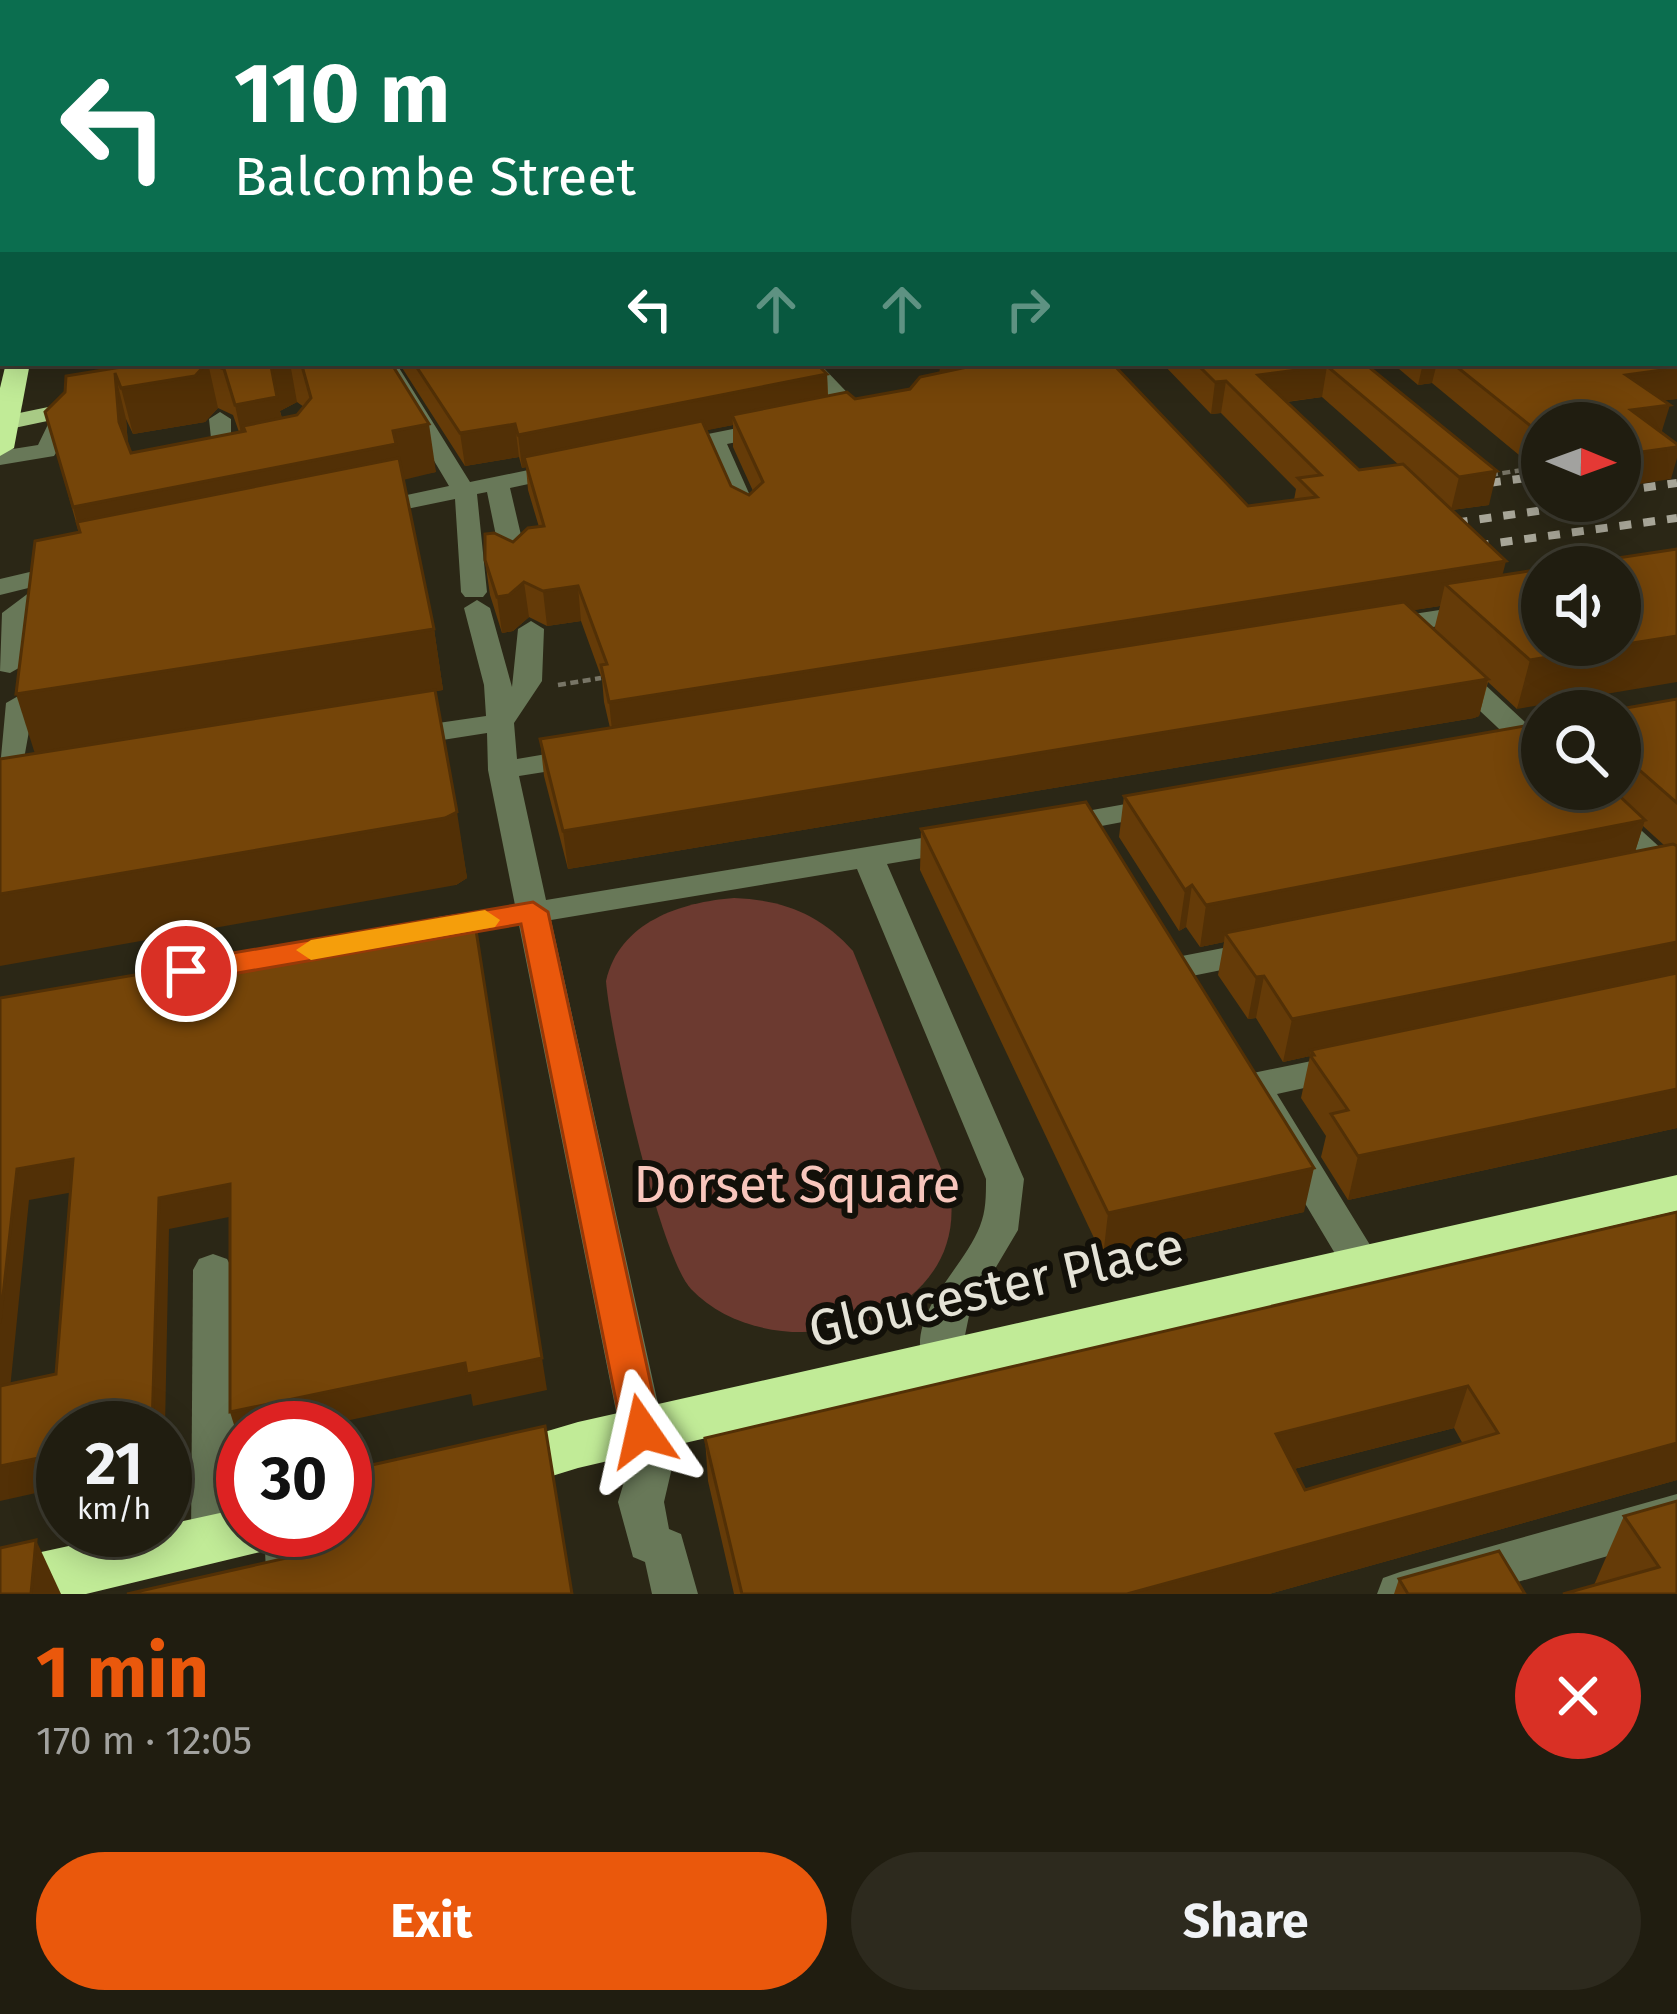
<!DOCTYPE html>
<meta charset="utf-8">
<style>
:root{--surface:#201d10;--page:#2d2a1e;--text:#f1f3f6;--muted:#a2a29f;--line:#3d3b30;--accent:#ea580c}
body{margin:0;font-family:"Fira Sans",sans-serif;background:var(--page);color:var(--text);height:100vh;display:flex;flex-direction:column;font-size:45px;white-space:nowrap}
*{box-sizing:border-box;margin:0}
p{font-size:39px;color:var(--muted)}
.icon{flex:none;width:66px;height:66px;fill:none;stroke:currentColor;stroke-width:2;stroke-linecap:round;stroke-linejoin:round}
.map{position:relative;height:1594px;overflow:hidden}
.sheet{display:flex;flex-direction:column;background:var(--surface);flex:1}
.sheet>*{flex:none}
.guide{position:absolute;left:0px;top:0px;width:1677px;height:366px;box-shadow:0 6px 30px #0003,0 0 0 3px var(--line);background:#0b6e4f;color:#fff;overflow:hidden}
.needle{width:78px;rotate:91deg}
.controls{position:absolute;left:1521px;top:402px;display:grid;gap:24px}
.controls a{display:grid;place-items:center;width:120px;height:120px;border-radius:50%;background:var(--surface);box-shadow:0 6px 30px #0003,0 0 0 3px var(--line);font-size:60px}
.speed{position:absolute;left:36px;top:1401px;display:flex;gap:24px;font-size:60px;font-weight:700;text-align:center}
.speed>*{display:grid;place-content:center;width:156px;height:156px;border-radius:50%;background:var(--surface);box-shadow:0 6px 30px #0003,0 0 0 3px var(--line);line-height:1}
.speed small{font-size:30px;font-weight:400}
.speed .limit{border:18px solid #d22;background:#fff;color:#111}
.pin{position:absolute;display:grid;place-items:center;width:102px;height:102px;color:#fff;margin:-51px;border:6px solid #fff;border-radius:50%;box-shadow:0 3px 12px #0007}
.me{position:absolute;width:132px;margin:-66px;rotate:349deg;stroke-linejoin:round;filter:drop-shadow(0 0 9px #0008)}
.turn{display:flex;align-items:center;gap:42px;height:252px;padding:0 36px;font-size:54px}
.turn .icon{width:156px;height:156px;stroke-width:2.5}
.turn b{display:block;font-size:84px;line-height:102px}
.lanes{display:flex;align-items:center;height:114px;padding:0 36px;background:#0003;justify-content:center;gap:60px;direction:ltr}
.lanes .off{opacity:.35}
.round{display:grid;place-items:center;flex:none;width:126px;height:126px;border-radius:63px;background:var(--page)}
.head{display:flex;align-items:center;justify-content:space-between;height:204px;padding:0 36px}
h1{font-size:72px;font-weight:700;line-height:90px;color:var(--accent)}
.button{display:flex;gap:24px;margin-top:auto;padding:24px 36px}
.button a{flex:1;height:138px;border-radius:72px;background:var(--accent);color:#fff;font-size:48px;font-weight:700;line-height:138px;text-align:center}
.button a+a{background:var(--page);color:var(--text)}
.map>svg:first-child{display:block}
.green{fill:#6c3a30}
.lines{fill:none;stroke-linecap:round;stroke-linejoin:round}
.path{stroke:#787566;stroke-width:4.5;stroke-dasharray:8 4.5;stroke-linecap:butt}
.minor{fill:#687858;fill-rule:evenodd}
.major{fill:#a8ca85;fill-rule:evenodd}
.highway{fill:#c1eb97;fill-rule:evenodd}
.rail{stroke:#a8a698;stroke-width:8;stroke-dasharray:12 12;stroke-linecap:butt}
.wall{fill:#653b08;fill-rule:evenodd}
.shaded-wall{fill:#523006}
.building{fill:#754509;stroke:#523006;stroke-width:3;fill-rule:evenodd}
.route{fill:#ea580c;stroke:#983908;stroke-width:3}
.slow{fill:#f59e0b}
.labels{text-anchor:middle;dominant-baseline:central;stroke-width:12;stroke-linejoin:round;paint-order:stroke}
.near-park-label{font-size:51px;fill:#f8c6bc;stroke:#121009}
.near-street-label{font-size:51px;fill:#e5e3d7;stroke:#121009}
</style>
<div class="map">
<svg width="1677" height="1594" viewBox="0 0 1677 1594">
<rect width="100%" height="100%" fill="#2b2716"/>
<path class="green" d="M734,898C783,900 820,914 853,951L950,1191C971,1327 773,1375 691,1289C659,1254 610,1034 606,981C619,922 681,902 734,898Z"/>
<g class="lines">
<g class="path">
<polyline points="1490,475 1542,467"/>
<polyline points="558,685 601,678"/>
</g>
<g class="minor">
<polygon points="607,0 634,0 604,3"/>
<rect x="0" y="78" width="3" height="8"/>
<polygon points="1674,166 1677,167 1677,177 1674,176"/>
<polygon points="1674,293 1677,294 1677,307 1674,306"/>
<polygon points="376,363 396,363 470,482 567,462 579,469 575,474 510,488 528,565 524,570 515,573 502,565 487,492 477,494 487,592 483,597 465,597 461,592 455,499 368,517 356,510 360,505 449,486"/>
<polygon points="797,363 819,363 860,406 860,416 844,416"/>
<polygon points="66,403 77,410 72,428 54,456 0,465 0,451 38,445 55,410"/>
<polygon points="220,412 231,419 231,446 198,458 190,456 190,446 211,438 209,419"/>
<polygon points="773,421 784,428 781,433 727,444 760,518 748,525 736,518 706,448 673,455 662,448 673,441"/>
<polygon points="68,563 81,571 77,576 0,595 0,579"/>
<polygon points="34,589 47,597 28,615 24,665 10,673 0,671 2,613"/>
<polygon points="1542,594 1542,610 1388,634 1375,626 1388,618"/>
<path d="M477,600L490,608L512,687L518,629L531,621L544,629L542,681L514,723L517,759L582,748L597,757L582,766L519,776L546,900L958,832L973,842L958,852L887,864L1024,1179L1018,1230L970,1311L957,1374L942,1379L927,1374C899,1317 962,1273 980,1226C986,1211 986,1196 986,1179L857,869L551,920L664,1431L671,1472L664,1502L669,1529L681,1534L698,1594H652L645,1562L633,1557L618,1502L627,1472L620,1431L519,925L438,939L426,936L422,928L426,920L438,917L515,905L488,770L487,733L404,746L390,737L404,728L486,716L484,685L464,608Z"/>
<polygon points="1455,664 1465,666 1542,738 1542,763 1532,760 1445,678 1441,672"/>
<polygon points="20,695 34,703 24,759 44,783 29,792 18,789 0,768 6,703"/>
<polygon points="1564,789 1596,789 1677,863 1677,890 1666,887"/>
<polygon points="1159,798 1170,801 1174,807 1170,813 1059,834 1044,825 1059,816"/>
<polygon points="1259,941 1271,944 1276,952 1271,960 1182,978 1170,975 1165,967 1170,959 1182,956"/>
<polygon points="1341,1055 1354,1059 1359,1068 1354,1077 1277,1094 1383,1266 1377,1277 1363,1282 1349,1277 1235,1086 1240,1077 1253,1073"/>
<polygon points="213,1254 227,1259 233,1270 237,1540 230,1555 214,1561 198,1555 191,1540 193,1270 199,1259"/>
<polygon points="1677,1494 1677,1536 1476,1594 1377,1594 1383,1578 1400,1572"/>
<polygon points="264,1530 310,1530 313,1594 267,1594"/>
</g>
<polygon class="major" points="82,400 90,402 90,412 0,431 0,417"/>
<g class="highway">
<polygon points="50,0 80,0 48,3"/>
<polygon points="92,0 122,0 90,3"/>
<polygon points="3,8 3,18 0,19 0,9"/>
<polygon points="3,278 3,296 0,297 0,279"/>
<polygon points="6,363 30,363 14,448 0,456 0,388"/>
<polygon points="1677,1175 1677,1211 578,1468 506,1490 487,1483 479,1466 487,1449 578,1422"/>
<polygon points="243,1508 243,1530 285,1530 277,1548 86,1594 0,1594 0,1561 142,1530 165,1530 165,1525"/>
</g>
<g class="rail">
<polyline points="1465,486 1542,476"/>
<polyline points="1620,491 1677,483"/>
<polyline points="1432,526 1607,501"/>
<polyline points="1453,549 1677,518"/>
</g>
</g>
<g class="wall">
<polygon points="670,0 1677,0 1677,165 1674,164 1674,3 671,3"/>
<polygon points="1674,197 1677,198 1677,279 1674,278"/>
<polygon points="1677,328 1677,399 1663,400 1662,433 1671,479 1542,423 1542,474 1432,383 1418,385 1392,363 1674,363"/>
<path d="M103,363H391L436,472L403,478L434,629L443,690L436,691L467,878L456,885L35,753L79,533L45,412L106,370ZM297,402L304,407L297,415L282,418L280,411ZM218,408L233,415L239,432L131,453L128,445L126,419L133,434L205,422Z"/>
<path d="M399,363H816L827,374L828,395L855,399L910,389L940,373V363H1112L1248,506L1294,500L1296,489L1221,413L1211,414L1162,363H1364L1489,505L1452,510L1502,575L1542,645L1517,709L1488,682L1479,716L1474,718L568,869L544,776L540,739L610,728L604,702L602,679L581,621L547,626L529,617L513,631L502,633L490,595L485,560L539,527L528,490L526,467L522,468L519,457L465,466ZM1322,397L1399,465L1359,470L1287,402ZM733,425V447L753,491L749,495L731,486L706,430ZM1440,606L1434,630L1413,610Z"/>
<path d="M1677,699V1128L1348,1200L1321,1157L1326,1136L1301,1098L1310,1056L1283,1062L1256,1018L1248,1019L1218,975L1224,942L1200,947L1186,927L1179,931L1119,837L1124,796L1620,789V711ZM1643,826L1665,846L1635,852Z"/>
<polygon points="921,829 1304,1212 1103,1257 920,870"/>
<path d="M1677,1212V1480L1269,1594H734L708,1481L705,1438ZM1454,1428L1463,1444L1305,1490L1294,1469Z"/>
<polygon points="1624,1516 1677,1594 1594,1585"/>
<polygon points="1399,1579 1525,1594 1394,1594"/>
</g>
<g class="shaded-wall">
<polygon points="107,363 208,363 218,408 205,422 133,434 121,388 115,373 126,419 130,469 119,422 115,393"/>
<polygon points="209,363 290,363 297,402 280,411 287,444 245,452 235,405 224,369"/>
<polygon points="940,363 1033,363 939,382"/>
<polygon points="1423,363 1437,363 1432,383 1418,385"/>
<polygon points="1327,366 1322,397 1253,406 1258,375"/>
<polygon points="1677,368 1677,399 1617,406 1626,375"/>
<polygon points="827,374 828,405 732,415 733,425 527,467 524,457 526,467 522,468 518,435"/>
<polygon points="1226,381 1221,413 1211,414 1215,382"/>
<polygon points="1670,405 1660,437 1631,410"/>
<polygon points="429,424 436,472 86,557 73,507"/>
<polygon points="515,424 519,457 465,466 460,433"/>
<polygon points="1677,447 1677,458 1671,479 1620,487 1620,455"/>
<polygon points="1497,471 1489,505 1451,510 1459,477"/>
<polygon points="1506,561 1497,597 1445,584 1440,606 613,739 609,702"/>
<polygon points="524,582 529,617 513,631 502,633 497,597"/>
<polygon points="578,586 581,621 547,626 543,591"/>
<polygon points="434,629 443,690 36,757 16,694"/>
<polygon points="1677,636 1677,682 1517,709 1530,660"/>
<polygon points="1488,679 1479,716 1474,718 568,869 563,831"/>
<polygon points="457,812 467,878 456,885 0,966 0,894"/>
<polygon points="1645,820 1632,861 1225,933 1224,942 1200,947 1206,905"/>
<polygon points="1192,885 1186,927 1179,931 1185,890"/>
<polygon points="1677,942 1677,981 1311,1050 1310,1056 1283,1062 1292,1019"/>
<polygon points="1264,976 1256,1018 1248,1019 1256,977"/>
<polygon points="1677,1089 1677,1128 1348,1200 1358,1156"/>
<polygon points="73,1159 85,1190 29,1200 7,1419 0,1403 0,1323 17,1169"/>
<polygon points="1314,1168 1304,1212 1103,1257 1108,1213"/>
<polygon points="230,1184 239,1215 169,1229 165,1428 152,1428 159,1198"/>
<polygon points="542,1358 547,1390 473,1406 471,1394 313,1428 243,1428 243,1443 240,1444 230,1412 465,1363"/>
<polygon points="1468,1386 1454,1428 1266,1476 1276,1434"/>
<polygon points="1677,1443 1677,1480 1269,1594 1127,1594"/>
<polygon points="63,1453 63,1487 0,1501 0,1466"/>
<polygon points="36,1540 61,1594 31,1594"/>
</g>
<g class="building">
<polygon points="129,0 586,0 591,3 127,3"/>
<polygon points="729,0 1677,0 1677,137 1674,137 1674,3 739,3"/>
<polygon points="1674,197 1677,198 1677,248 1674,247"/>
<polygon points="1674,326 1677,328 1677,368 1626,375 1670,405 1631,410 1677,444 1677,447 1620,455 1620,423 1542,423 1542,435 1452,363 1674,363"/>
<polygon points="146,363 207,363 195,376 121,388 115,373 119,422 131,453 245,431 243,426 297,415 311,398 302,366 298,363 391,363 429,424 393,431 396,444 73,507 45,412 65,392 66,376"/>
<polygon points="209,363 276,363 271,366 277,397 235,405 224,369"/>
<polygon points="414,363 816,363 827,374 518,435 515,424 460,433"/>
<polygon points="986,363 1112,363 1248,506 1317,497 1298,478 1321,475 1226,381 1215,382 1196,363 1364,363 1497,471 1459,477 1327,366 1258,375 1359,470 1403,464 1506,561 609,702 601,665 607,664 578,586 543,591 524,582 509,595 497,597 485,560 485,534 494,533 513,542 528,528 544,526 524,457 702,421 731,486 749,495 763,482 732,415 847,392 855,399 910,389 920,377"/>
<polygon points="399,458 434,629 16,694 35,541 80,532 77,522"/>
<polygon points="1677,549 1677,636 1620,645 1620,567 1558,567"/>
<polygon points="1542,569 1542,645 1620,645 1530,660 1445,584"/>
<polygon points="1404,602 1488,679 563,831 540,739"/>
<polygon points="435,690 457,812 445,818 0,894 0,759"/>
<polygon points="1677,699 1677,803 1620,753 1620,711 1609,711"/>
<polygon points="1542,723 1542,789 1612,789 1645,820 1206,905 1192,885 1185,890 1124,796"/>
<polygon points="1086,802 1314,1168 1108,1213 921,829"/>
<polygon points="1673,844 1677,846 1677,942 1292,1019 1264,976 1256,977 1225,933"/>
<polygon points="474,917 542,1358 467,1374 465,1363 230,1412 230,1184 159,1198 152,1428 63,1428 63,1453 0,1466 0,1386 56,1374 73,1159 17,1169 0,1323 0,998"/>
<polygon points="1677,973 1677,1089 1358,1156 1331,1114 1348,1110 1310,1055 1314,1055 1311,1050"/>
<path d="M1677,1212V1443L1127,1594H742L705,1438ZM1468,1386L1498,1433L1305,1490L1276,1434Z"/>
<polygon points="545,1426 572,1594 127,1594 313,1552 312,1530 345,1530 345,1471"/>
<polygon points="1677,1501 1677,1594 1563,1594 1659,1567 1624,1516"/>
<polygon points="36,1540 31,1594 0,1594 0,1548"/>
<polygon points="1499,1551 1525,1594 1408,1594 1399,1579"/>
</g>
<polygon class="route" points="533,902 548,912 661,1431 656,1443 642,1448 628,1443 622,1431 521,924 186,982 170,971 186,961"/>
<polygon class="slow" points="485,910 500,920 495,927 311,960 296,950 311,940"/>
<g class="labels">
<g class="near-park-label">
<text x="797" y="1185">Dorset Square</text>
</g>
<g class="near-street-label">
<text transform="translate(996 1288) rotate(-13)">Gloucester Place</text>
</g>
</g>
</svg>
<div class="controls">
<a><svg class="needle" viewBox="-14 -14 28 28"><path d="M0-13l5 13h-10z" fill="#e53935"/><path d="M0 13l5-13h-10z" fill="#a2a29f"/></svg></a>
<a><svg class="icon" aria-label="sound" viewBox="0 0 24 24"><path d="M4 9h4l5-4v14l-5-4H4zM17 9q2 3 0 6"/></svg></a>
<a><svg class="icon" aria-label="search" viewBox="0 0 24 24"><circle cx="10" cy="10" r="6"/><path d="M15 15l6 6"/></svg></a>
</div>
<div class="speed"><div>21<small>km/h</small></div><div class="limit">30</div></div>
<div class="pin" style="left:186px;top:971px;background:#d93025"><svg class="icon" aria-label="arrive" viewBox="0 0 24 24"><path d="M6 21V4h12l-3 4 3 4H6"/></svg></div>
<svg class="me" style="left:642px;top:1431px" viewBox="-20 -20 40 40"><path d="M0-17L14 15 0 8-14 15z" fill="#ea580c" stroke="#fff" stroke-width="4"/></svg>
<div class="guide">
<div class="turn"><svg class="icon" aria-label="left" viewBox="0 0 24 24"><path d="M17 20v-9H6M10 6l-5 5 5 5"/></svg><div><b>110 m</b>Balcombe Street</div></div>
<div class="lanes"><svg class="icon" aria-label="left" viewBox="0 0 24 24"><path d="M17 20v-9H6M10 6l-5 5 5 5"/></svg><svg class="icon off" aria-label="ahead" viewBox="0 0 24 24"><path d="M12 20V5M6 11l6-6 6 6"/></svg><svg class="icon off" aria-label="ahead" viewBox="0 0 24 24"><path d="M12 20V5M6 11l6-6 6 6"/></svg><svg class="icon off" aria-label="right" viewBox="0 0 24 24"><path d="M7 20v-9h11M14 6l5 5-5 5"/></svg></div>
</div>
</div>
<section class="sheet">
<div class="head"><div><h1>1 min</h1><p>170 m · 12:05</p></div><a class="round" style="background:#d93025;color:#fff"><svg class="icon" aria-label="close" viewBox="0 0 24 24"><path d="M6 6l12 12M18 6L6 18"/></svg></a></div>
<div class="button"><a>Exit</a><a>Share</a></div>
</section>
